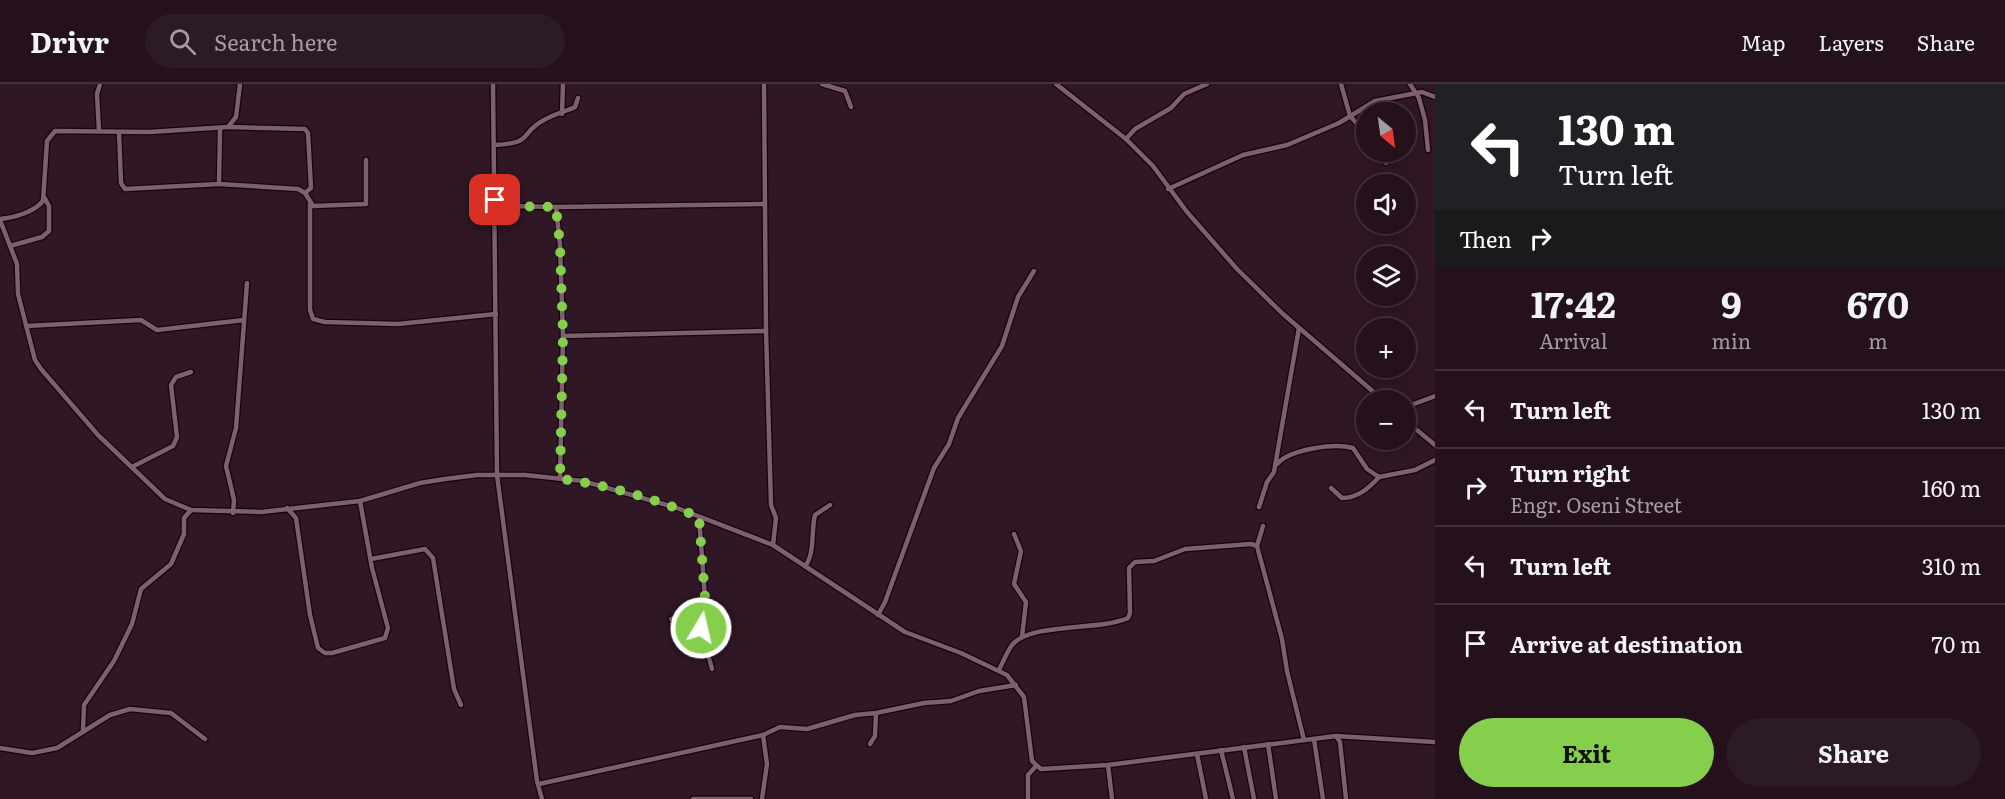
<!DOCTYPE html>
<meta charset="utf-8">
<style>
:root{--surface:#24111c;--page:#2c1a25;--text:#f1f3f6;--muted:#a39da3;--line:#41313b;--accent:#85cf4c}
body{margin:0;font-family:Literata,serif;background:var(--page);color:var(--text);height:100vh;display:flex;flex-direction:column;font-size:22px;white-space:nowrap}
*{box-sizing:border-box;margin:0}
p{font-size:20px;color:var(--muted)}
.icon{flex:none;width:33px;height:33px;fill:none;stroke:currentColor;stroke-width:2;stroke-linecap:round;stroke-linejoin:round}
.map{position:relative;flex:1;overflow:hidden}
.panel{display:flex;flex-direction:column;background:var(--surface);width:570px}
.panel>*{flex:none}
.banner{background:#202124;color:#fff;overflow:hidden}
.needle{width:39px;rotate:151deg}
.buttons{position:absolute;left:1356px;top:18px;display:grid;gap:12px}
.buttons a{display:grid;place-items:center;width:60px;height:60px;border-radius:50%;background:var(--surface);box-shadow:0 3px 15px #0003,0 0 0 2px var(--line);font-size:30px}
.pin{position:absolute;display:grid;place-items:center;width:51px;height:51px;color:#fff;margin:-26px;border-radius:12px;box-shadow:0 3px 9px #0006}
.me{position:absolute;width:66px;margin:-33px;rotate:9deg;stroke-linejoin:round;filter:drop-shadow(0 0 4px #0008)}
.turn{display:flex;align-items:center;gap:21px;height:126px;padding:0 24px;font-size:27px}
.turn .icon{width:78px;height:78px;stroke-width:2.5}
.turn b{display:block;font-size:42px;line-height:51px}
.then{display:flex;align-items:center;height:57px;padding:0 24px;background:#0003;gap:12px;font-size:22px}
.eta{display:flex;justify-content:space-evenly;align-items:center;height:102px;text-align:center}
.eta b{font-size:36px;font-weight:700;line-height:42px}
.button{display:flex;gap:12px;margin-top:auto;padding:12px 24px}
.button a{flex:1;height:69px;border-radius:36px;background:var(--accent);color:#111;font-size:24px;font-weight:700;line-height:69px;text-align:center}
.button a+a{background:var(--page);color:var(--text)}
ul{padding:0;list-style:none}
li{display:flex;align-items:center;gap:18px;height:78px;padding:0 24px;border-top:2px solid var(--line)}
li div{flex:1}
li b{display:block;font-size:22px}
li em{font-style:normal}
header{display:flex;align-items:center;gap:36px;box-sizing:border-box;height:84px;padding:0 30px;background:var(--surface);border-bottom:2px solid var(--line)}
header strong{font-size:28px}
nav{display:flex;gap:33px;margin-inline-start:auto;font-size:21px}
.search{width:420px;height:54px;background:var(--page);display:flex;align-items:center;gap:15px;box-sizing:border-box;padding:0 21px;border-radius:33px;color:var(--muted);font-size:22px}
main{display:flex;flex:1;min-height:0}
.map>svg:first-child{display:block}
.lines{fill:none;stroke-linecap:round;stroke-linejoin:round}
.minor-casing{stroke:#16030f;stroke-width:7}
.minor{stroke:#7d5f70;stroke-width:4.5}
.route{stroke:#85cf4c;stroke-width:10;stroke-dasharray:0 18}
</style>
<header>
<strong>Drivr</strong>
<div class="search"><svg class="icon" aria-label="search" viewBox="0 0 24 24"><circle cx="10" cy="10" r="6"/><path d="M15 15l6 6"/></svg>Search here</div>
<nav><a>Map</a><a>Layers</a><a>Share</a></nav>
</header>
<main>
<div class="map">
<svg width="1435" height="715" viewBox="0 0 1435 715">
<rect width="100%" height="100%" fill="#301726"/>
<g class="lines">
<g class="minor-casing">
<g id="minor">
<polyline points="493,0 497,391 537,697 542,715"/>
<polyline points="764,0 766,247 771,421 776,434 773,461"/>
<polyline points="822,0 845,7 851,23"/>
<polyline points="1056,0 1126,55 1153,82 1187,128 1237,185 1283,230 1383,316"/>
<polyline points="1341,0 1350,32 1366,50"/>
<polyline points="1410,0 1419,14 1425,36 1428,66"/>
<polyline points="562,30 563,0"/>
<polyline points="228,43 305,45 308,49 311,104 305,109"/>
<polyline points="220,44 219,100 298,105 305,109 313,122 366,120 366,76"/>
<polyline points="99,47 97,10 100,0"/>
<polyline points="119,48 121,99 125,105 219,100"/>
<polyline points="1126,55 1135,45 1171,24 1184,10 1207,0"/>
<path d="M495,61C535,59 518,50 544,36C553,30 565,28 575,23L578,14"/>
<polyline points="1379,68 1386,79"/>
<polyline points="1168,105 1243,71 1287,61 1339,39 1375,17 1422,8 1435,13"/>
<polyline points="495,116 508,122 556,123 765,120"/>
<polyline points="310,120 310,226 313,235 325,238 398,240 496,230"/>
<polyline points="556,123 560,161 563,252 560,395"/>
<path d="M0,135C14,134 34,128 43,117L47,57L55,47L149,48L228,43L236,33L240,0"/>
<polyline points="0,136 17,180 18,210 35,276 41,285 98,351 165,415 191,426 261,428 360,417 420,399 445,395 477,391 525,391 583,397 677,424 773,461 905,548 961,569 1007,591 1024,613 1032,677 1041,685 1108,681 1336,652 1435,658"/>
<polyline points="10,162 42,153 49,147 49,122 44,113"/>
<polyline points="26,242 141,236 157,246 244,236"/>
<polyline points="563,252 766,247"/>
<polyline points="1406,323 1435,312"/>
<polyline points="1406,337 1435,361"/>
<path d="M1277,380C1290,365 1335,359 1353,364L1367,385L1379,393L1415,386L1435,376"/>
<polyline points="132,383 173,362 177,353 171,301 176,293 191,288"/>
<path d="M1331,404L1342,414C1358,414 1369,404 1379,393"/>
<polyline points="1259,423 1267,398 1274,388 1299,244"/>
<polyline points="287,424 296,434 310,531 318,564 325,569 332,569 385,554 388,544 372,484 360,417"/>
<polyline points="233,429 234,416 226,382 236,344 247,199"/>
<polyline points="699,433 706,528 701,544 712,585"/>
<polyline points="1263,442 1257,462 1282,555 1287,587 1304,656"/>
<polyline points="1014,450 1021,467 1014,500 1026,518 1022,553"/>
<polyline points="371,475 425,465 433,474 454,605 461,621"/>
<path d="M805,482C815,471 811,446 815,431L830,421"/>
<polyline points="878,531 885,518 934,384 949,360 958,334 1002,262 1018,213 1034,187"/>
<polyline points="671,535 705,533"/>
<path d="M999,586C1003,578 1007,568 1012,561C1031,538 1100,547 1128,534L1130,529L1129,484L1135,478L1154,477L1185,465L1251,460L1257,462"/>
<polyline points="83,647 84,621 114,577 132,540 141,505 171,480 184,450 184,434 191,426"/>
<polyline points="1336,652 1340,658 1346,715"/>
<polyline points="1314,655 1323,715"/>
<polyline points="870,660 875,652 876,629"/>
<polyline points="1268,660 1276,715"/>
<polyline points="1244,663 1254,715"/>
<polyline points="0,664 32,669 57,664 110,631 130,625 171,629 205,655"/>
<polyline points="1221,666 1233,715"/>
<polyline points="1197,670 1206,715"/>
<polyline points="1108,681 1112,715"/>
<polyline points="539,700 763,651 780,643 807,645 855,631 876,629 924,619 951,617 979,607 1016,601"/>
<polyline points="693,715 751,715"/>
<polyline points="762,715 767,680 763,651"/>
<polyline points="1028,715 1028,691 1036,682"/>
</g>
</g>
<use href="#minor" class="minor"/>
</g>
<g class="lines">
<path class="route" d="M495,116L508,122L556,123L560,161L563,252L560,395C606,400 655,415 699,433L706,528L701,544"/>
</g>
</svg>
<div class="buttons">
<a><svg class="needle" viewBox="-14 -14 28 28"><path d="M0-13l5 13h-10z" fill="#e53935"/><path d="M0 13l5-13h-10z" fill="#a39da3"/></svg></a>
<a><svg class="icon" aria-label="sound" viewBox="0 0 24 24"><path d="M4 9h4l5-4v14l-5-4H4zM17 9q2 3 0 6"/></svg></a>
<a><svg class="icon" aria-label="layers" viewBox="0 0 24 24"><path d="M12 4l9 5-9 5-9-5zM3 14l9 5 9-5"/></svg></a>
<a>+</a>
<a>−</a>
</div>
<div class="pin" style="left:495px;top:116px;background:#d93025"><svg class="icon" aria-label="arrive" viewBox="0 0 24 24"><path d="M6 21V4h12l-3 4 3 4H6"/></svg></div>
<svg class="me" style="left:701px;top:544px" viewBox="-20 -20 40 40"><circle r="17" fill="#85cf4c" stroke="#fff" stroke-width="3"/><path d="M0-11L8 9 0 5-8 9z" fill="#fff"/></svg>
</div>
<section class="panel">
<div class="banner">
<div class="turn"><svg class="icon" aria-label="left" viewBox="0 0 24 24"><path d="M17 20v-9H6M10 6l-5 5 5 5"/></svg><div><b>130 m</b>Turn left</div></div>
<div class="then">Then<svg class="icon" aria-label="right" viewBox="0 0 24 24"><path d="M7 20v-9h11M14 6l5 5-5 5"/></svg></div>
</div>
<div class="eta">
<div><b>17:42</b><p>Arrival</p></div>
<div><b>9</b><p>min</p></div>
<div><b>670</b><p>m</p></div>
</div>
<ul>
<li><svg class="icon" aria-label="left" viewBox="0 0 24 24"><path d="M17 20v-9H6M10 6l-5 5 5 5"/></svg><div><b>Turn left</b></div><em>130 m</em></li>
<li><svg class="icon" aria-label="right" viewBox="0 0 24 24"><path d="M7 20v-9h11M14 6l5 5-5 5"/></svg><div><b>Turn right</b><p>Engr. Oseni Street</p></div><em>160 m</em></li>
<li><svg class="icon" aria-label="left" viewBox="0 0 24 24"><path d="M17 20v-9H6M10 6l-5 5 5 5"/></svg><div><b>Turn left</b></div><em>310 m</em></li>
<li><svg class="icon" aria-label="arrive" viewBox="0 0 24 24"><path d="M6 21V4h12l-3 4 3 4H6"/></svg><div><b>Arrive at destination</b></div><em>70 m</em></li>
</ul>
<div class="button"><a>Exit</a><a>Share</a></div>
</section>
</main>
